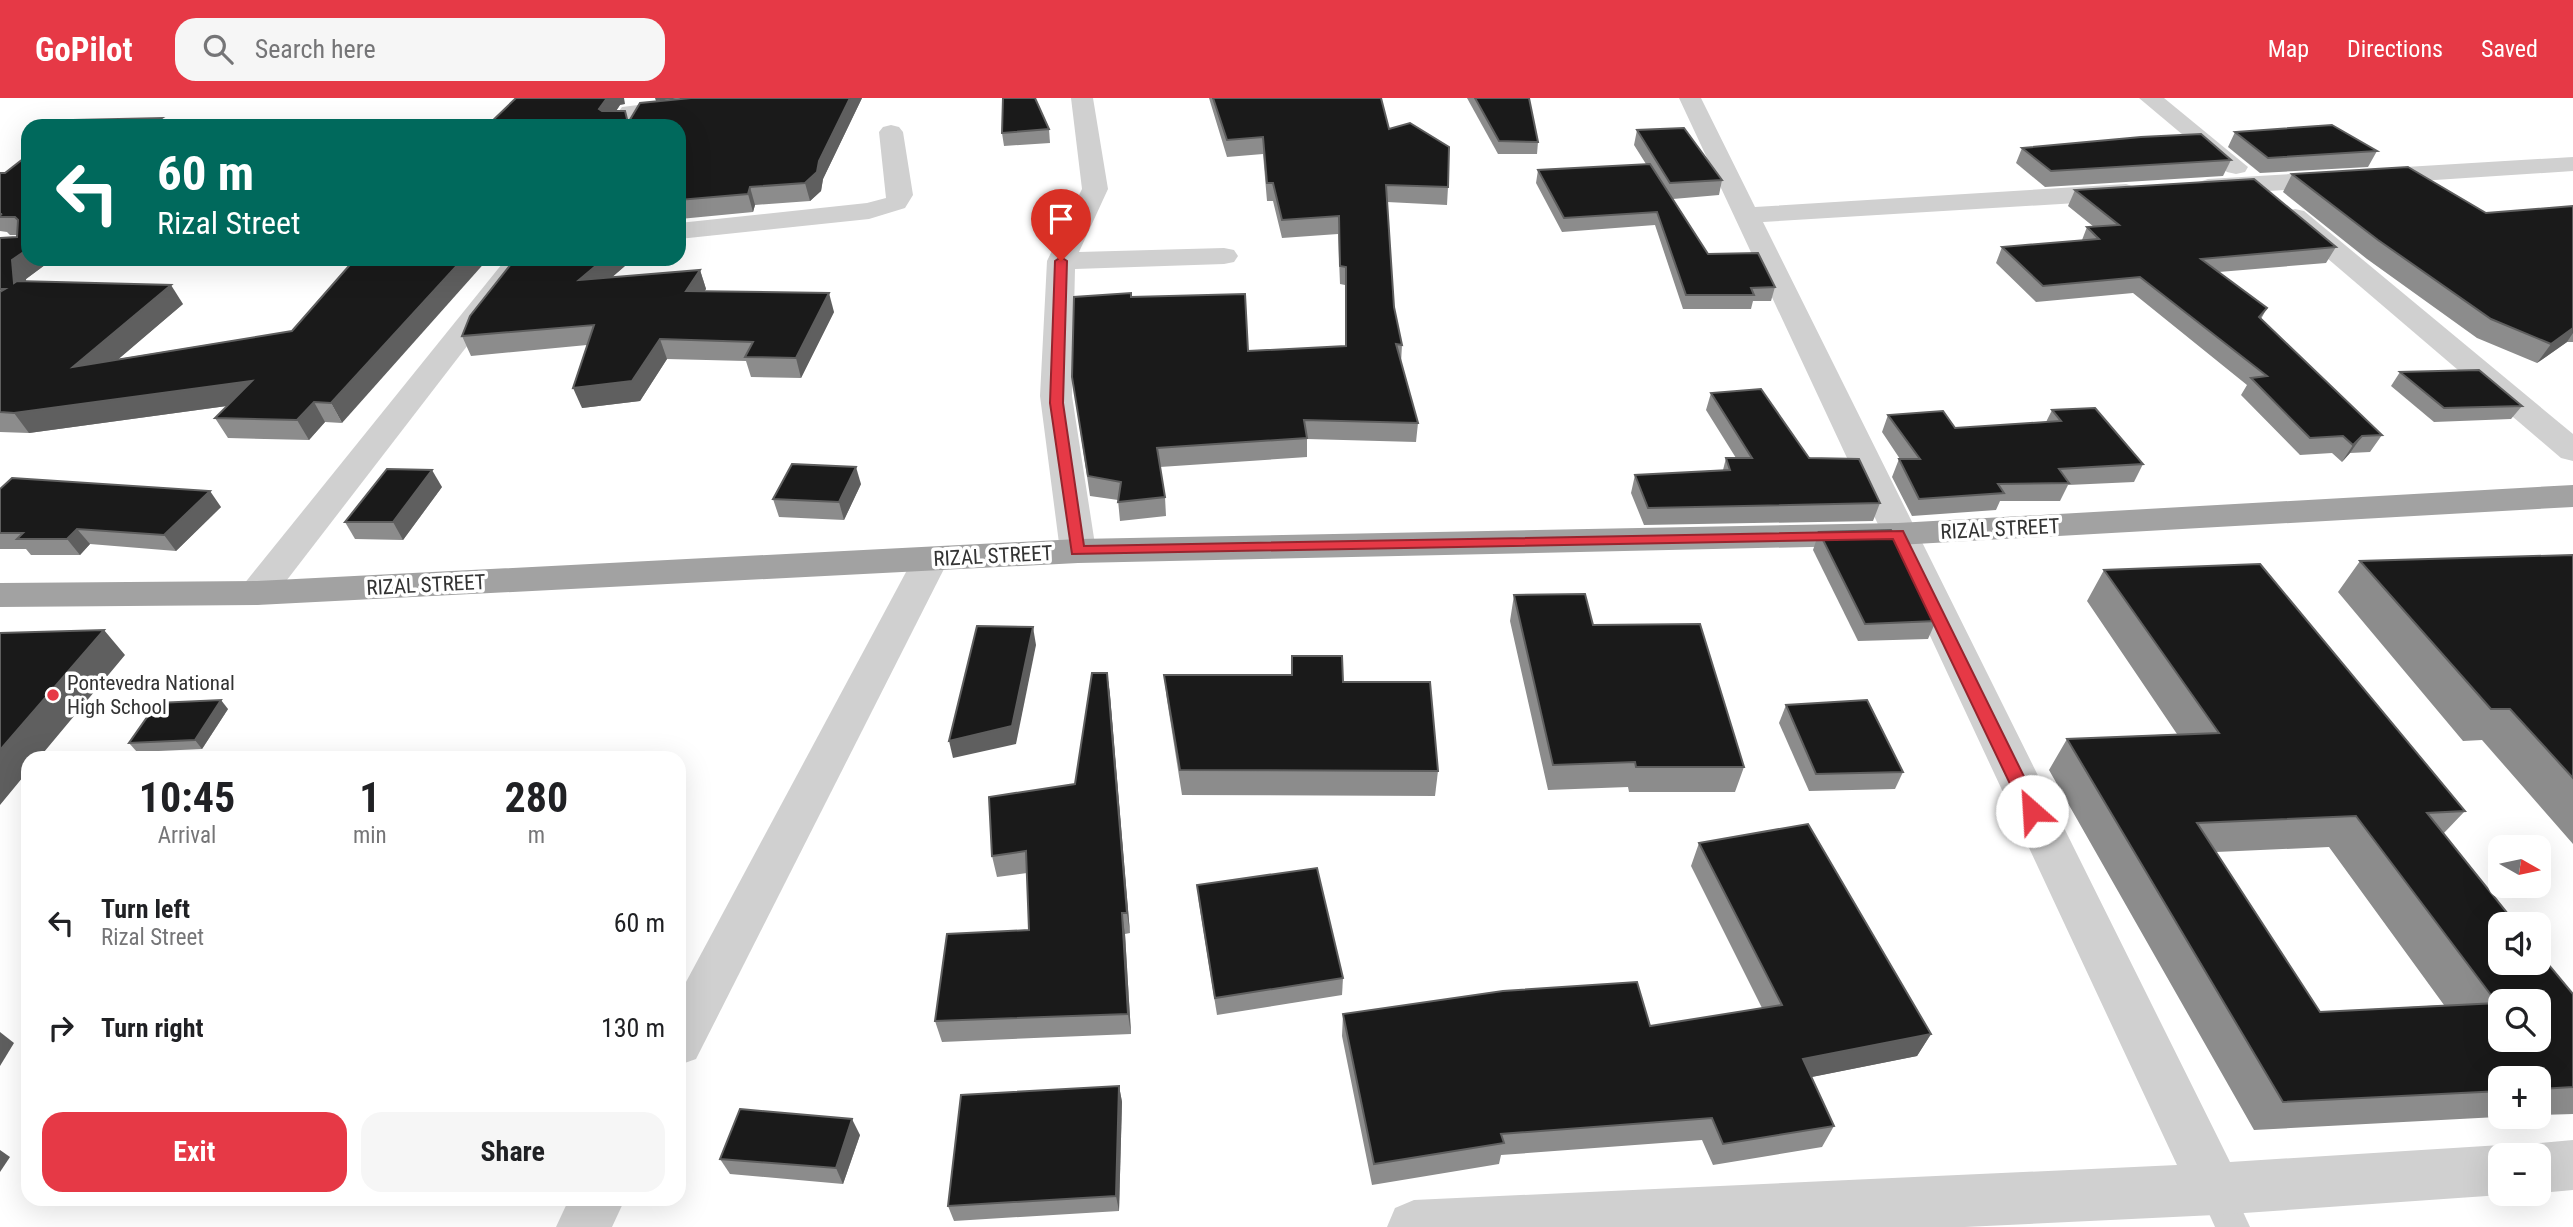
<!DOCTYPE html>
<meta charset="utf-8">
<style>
:root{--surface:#fff;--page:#f6f6f6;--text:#202124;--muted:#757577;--accent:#e63946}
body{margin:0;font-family:"Roboto Condensed",sans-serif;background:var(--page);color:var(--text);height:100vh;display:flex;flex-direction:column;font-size:26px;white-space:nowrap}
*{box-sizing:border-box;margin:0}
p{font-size:23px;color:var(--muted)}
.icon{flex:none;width:38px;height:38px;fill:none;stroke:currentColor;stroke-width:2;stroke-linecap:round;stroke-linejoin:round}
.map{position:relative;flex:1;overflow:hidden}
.sheet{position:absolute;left:21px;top:653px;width:665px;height:455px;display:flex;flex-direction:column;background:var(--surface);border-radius:21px;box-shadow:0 7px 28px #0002}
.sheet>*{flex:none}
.top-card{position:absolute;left:21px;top:21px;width:665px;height:147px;border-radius:21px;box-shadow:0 7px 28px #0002;background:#00695c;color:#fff;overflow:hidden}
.needle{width:46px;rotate:99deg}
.tools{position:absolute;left:2488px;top:737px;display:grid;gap:14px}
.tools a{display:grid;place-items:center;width:63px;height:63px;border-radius:14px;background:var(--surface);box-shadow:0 7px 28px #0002;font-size:35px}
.pin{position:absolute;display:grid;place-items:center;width:60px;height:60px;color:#fff;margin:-72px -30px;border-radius:50% 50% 50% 0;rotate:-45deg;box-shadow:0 0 7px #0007}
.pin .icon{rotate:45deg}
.me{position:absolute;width:77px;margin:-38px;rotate:334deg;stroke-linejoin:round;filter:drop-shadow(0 0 5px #0008)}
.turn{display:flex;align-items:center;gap:24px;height:147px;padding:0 21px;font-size:32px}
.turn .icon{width:91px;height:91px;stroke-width:2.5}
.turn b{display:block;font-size:49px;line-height:60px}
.eta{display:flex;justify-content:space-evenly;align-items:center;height:119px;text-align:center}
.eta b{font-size:42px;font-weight:700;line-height:49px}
.button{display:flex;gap:14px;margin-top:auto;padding:14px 21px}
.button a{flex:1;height:80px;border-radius:21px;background:var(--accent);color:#fff;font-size:28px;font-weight:700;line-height:80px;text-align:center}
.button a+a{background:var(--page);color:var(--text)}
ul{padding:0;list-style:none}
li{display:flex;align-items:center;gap:21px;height:105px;padding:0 21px}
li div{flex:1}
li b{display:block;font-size:26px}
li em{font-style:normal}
header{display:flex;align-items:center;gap:42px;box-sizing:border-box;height:98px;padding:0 35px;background:var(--accent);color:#fff}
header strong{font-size:33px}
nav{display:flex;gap:38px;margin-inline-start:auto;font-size:24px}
.search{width:490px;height:63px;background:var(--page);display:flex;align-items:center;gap:18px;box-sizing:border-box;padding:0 24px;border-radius:21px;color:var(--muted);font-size:26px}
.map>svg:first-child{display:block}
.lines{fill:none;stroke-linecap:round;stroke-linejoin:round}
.service{fill:#d0d0d0;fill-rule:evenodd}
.minor{fill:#d0d0d0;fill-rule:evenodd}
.trunk{fill:#a2a2a2;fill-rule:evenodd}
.wall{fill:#8c8c8c;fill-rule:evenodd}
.shaded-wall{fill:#5f5f5f}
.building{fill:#1a1a1a;stroke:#5f5f5f;stroke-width:2;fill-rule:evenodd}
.route{fill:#e63946;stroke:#96252e;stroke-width:2}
.poi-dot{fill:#e63946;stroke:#fff;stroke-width:2.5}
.labels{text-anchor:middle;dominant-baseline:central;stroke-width:7;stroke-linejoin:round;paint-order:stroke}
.street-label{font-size:21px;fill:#333;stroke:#fff}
.poi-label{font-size:21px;fill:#333;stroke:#fff;text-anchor:start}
</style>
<header>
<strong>GoPilot</strong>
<div class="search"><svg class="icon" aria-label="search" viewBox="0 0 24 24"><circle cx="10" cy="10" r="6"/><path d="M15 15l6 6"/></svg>Search here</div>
<nav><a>Map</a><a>Directions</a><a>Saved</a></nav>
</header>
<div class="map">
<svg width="2573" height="1129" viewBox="0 0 2573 1129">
<rect width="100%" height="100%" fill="#fff"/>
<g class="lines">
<polygon class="service" points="2215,1075 2227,1079 2250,1129 2215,1129 2198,1091 2203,1079"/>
<g class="minor">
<polygon points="1071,0 1093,0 1108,91 1079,154 1224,150 1234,152 1238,158 1234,164 1224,166 1075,171 1072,298 1096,453 1091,461 1078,465 1065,461 1060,453 1040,298 1047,163 1082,91"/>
<polygon points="1679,0 1701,0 1755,109 2126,86 2135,89 2139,94 2135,99 2126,102 1763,124 2230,1064 2501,1047 2520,1054 2539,1045 2573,1042 2573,1092 2539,1095 2539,1057 2501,1057 2501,1096 2506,1096 2501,1097 2215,1117 1965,1129 1387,1129 1395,1110 1414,1102 2177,1067"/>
<polygon points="2139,0 2164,0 2248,69 2245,74 2236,76 2227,74"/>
<polygon points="687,1 695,3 699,8 695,13 637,20 632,28 608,28 622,9"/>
<polygon points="891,27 899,29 903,34 913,97 905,110 869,121 679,141 679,125 867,105 886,100 879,34 883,29"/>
<polygon points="2573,59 2573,73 2208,97 2199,94 2195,89 2199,84 2208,81"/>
<polygon points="2295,111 2304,113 2573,336 2573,363 2561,360 2286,125 2282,119 2286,113"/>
<polygon points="506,161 534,161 270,504 257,507 244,504 239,495 244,486"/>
<polygon points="931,449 944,453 949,461 696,961 679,967 679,897 913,461 918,453"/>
<polygon points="569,1101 625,1101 612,1129 556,1129"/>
</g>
<polygon class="trunk" points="2573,387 2573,409 1898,447 1078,465 257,507 0,509 0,485 257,483 1078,441 1898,425"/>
</g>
<g class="wall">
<polygon points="691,0 862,0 823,81 821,93 810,103 755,107 753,114 680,121 679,122 679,28 487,28 625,6 620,7 616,13 625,13 628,24"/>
<polygon points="1209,0 1381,0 1389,31 1448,89 1447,107 1387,104 1394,209 1402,247 1401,265 1418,325 1416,344 1307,341 1307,359 1160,369 1165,399 1166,418 1120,423 1118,402 1090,398 1075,298 1131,199 1248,253 1345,248 1345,187 1340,186 1338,136 1282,140 1273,103 1267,103 1263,56 1227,59"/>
<polygon points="1467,0 1529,0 1538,44 1537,56 1498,56"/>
<polygon points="1049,31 1050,45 1004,48 1002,35"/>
<polygon points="1637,32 1722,82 1719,97 1673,101 1708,156 1775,189 1771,203 1753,203 1751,211 1683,211 1655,127 1562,134 1536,85 1538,72 1646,66 1634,47"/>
<polygon points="2235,34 2377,53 2368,69 2260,75 2228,49"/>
<polygon points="2022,50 2231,62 2223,78 2045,89 2016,65"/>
<polygon points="0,75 5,75 28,161 53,161 26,181 26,183 183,206 118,261 292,233 342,325 325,324 309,342 228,340 215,320 227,308 29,335 0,334 0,140 17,139 17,137 10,137 7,134 0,133"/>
<polygon points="2292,76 2486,115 2573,108 2573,244 2567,244 2537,265 2477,240 2367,161 2283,94"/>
<polygon points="2075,92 2336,149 2326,165 2219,174 2267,210 2261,221 2382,337 2370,354 2350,355 2342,364 2332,355 2300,357 2241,297 2247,287 2133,195 2036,204 1996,165 2002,149 2082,142 2087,129 2094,129 2068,108"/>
<polygon points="515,161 633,161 612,179 700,172 706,191 704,193 834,214 801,280 751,279 746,263 667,261 640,303 582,310 587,247 471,258 462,238"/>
<polygon points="2400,274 2522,308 2511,321 2434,324 2391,288"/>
<polygon points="1711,295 1880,405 1873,423 1644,427 1631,395 1635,377 1723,372 1726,360 1736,360 1706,312"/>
<polygon points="2052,312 2143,366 2134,384 2068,387 2060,403 2000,403 1996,412 1912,418 1892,379 1899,361 1900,361 1882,334 1888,317 1955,330 2046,324"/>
<polygon points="861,386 844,422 779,419 773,401"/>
<polygon points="442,389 403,442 355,441 345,424"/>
<polygon points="0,391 221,409 176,453 90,446 80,457 31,457 26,451 0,451"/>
<polygon points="1819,434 1936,523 1928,541 1858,543 1813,452"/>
<polygon points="2573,457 2573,746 2482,642 2463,643 2338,494 2360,463"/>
<path d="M2104,472L2465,713L2443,736L2572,896H2573V1016L2539,1017V980H2501V1018H2516L2254,1032L2049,672L2067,641L2177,636L2087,503ZM2329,749L2444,907L2320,914L2216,754Z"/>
<polygon points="1514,497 1593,527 1744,669 1735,694 1629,694 1628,689 1548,692 1510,523"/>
<polygon points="1107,575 1110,597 1130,835 1125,836 1131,936 942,944 935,923 1029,832 1027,775 997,779 992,758 1075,686"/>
<polygon points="1164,577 1343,584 1438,673 1435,698 1182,697 1167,602"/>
<polygon points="1786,607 1903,674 1895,691 1809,693 1779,625"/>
<polygon points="228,611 202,651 137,654 129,645"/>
<polygon points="1699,745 1931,936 1917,958 1811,979 1834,1028 1822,1049 1713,1067 1702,1042 1501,1057 1499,1066 1372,1087 1342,938 1343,916 1650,928 1762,910 1691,768"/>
<polygon points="1197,787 1343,880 1342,897 1217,917 1199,805"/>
<polygon points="1119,988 1122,1004 1119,1113 954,1123 948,1108"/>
<polygon points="860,1037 843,1086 730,1076 720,1061"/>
</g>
<g class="shaded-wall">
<polygon points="607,0 624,0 625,6 620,7 606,28 599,11"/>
<polygon points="655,0 681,0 656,3"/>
<polygon points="850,0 862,0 823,81 821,93 810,103 805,85 819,63"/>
<polygon points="162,20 167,28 150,28"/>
<polygon points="750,89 755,107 753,114 748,96"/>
<polygon points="28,151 28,161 53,161 26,181 27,204 14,185 12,162"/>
<polygon points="463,161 488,161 342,325 331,305"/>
<polygon points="604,161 633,161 587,201 579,182"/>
<polygon points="700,172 706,191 692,212 686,193"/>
<polygon points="171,187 183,206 87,288 73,269"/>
<polygon points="829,195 834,214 801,280 796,260"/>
<polygon points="2573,230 2573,235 2567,244 2537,265 2551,246"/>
<polygon points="660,241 667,261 640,303 582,310 573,290"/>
<polygon points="252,283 264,303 29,335 14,315"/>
<polygon points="314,304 325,324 309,342 297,322"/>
<polygon points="2362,338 2350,355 2342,364 2353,347"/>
<polygon points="856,369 861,386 844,422 839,404"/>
<polygon points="432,372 442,389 403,442 393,424"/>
<polygon points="210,393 221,409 176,453 164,437"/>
<polygon points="77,431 90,446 80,457 67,441"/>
<polygon points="1033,529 1036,547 1016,646 953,660 949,643"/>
<polygon points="104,532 125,557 39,660 28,660 28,673 0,707 0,652"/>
<polygon points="1107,575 1110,597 1130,835 1127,815"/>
<polygon points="221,602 228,611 202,651 195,642"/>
<polygon points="1122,815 1125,836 1131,936 1128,916"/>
<polygon points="0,934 14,945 0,968"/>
<polygon points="1931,936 1917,958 1792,983 1803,961"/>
<polygon points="1119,988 1122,1004 1119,1113 1116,1098"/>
<polygon points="852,1021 860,1037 843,1086 836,1070"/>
<polygon points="0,1052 10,1059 0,1074"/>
</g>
<g class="building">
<polygon points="516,0 607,0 599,11 602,13 625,13 628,25 640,5 691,0 850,0 819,63 817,74 805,85 750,89 748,96 679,102 679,28 487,28"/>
<polygon points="1003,0 1035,0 1049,31 1002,35"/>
<polygon points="1213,0 1381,0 1389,31 1410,25 1449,49 1448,89 1386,87 1394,209 1402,247 1396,246 1418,325 1304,322 1307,340 1157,350 1165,399 1118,404 1121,384 1088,378 1072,279 1074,199 1131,195 1131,199 1245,196 1248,253 1346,248 1346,169 1340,168 1339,118 1282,122 1273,85 1267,85 1263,39 1227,42"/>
<polygon points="1475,0 1529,0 1538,44 1499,43"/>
<polygon points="162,20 150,28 65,28 73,22"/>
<polygon points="2332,27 2377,53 2268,60 2235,34"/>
<polygon points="1684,30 1722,82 1670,85 1637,32"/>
<polygon points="2201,36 2231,62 2051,73 2022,50 2141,39"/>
<polygon points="28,57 28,151 12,162 14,185 17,183 171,187 73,269 292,233 355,161 463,161 331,305 314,304 297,322 215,320 252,283 14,315 0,314 0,194 5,191 0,191 0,140 17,139 18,122 15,119 0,119 0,117 2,116 0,116 0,75 5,75"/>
<polygon points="1650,66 1708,156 1758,155 1775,189 1751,190 1754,197 1686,197 1657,114 1564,120 1538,72"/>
<polygon points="2408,69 2486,115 2573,108 2573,230 2551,246 2491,221 2378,142 2292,76"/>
<polygon points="2254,81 2336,149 2201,161 2267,210 2259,219 2382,337 2362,338 2353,347 2343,338 2310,340 2251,280 2267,278 2140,179 2043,188 2002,149 2099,141 2087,129 2119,127 2075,92"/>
<polygon points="515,161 604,161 579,182 700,172 686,193 829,195 796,260 745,259 753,244 660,241 632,283 573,290 594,227 462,238 470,218"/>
<polygon points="2479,272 2522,308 2444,310 2400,274"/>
<polygon points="1761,291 1809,360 1859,361 1880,405 1648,410 1635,377 1730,372 1726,360 1752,360 1711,295"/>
<polygon points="2095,310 2143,366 2059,371 2069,385 1998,386 2004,395 1919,401 1899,361 1920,361 1888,317 1943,313 1955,330 2061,323 2052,312"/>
<polygon points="792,366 856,369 839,404 773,401"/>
<polygon points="387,371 432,372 393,424 345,424"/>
<polygon points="12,380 210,393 164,437 77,431 67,441 17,441 23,435 0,435 0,391"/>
<polygon points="1891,432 1936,523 1865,526 1819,434"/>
<polygon points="2573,457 2573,680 2510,611 2491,611 2360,463"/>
<path d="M2260,466L2465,713L2427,715L2516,826H2501V864H2539V855L2573,896V989L2539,991V980H2501V993L2283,1004L2067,641L2219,635L2104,472ZM2356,718L2497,905L2320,914L2197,725ZM2501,903H2539V942H2501Z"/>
<polygon points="1585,496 1593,527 1700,526 1744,669 1636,669 1635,664 1553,667 1514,497"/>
<polygon points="977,528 1033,529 1012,628 949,643"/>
<polygon points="104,532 0,652 0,535"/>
<polygon points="1292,558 1342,558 1343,584 1430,584 1438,673 1180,672 1164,577 1292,577"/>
<polygon points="1092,575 1107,575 1127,815 1122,815 1128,916 935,923 947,836 1029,832 1026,753 992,758 989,699 1075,686"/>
<polygon points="221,602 195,642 129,645 157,605"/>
<polygon points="1867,602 1903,674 1816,676 1786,607"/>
<polygon points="1808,726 1931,936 1803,961 1834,1028 1723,1046 1712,1020 1501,1036 1504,1045 1374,1066 1343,916 1503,893 1637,884 1650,928 1782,907 1699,745"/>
<polygon points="1317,770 1343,880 1215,900 1197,787"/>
<polygon points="1119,988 1116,1098 948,1108 961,997"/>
<polygon points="740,1011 852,1021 836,1070 720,1061"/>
</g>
<polygon class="route" points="1061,159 1067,163 1063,305 1084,448 1903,433 2041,713 2039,718 2026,718 2023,713 1893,441 1072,456 1050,305 1055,163"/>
<circle class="poi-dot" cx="53" cy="597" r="7"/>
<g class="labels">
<g class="street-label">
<text transform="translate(2000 431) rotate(-3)">RIZAL STREET</text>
<text transform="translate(993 458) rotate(-3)">RIZAL STREET</text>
<text transform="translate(426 487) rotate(-3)">RIZAL STREET</text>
</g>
<g class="poi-label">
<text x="67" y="585">Pontevedra National<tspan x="67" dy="24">High School</tspan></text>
</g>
</g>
</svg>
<div class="tools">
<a><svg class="needle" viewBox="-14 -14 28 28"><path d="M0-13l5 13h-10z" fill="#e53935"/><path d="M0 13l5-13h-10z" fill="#757577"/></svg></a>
<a><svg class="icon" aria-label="sound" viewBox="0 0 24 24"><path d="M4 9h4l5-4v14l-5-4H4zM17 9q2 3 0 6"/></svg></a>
<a><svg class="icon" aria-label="search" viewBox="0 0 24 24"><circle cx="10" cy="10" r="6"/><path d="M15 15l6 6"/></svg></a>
<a>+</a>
<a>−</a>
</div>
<div class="pin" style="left:1061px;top:163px;background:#d93025"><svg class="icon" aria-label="arrive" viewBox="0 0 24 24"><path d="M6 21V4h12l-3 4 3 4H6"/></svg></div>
<svg class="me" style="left:2032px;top:713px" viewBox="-20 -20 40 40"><circle r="19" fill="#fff"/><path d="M0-13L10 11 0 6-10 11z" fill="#e63946"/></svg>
<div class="top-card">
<div class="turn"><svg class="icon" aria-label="left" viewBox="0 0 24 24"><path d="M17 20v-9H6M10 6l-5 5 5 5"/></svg><div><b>60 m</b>Rizal Street</div></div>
</div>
<section class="sheet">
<div class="eta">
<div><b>10:45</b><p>Arrival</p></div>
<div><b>1</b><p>min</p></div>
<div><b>280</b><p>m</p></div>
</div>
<ul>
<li><svg class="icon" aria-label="left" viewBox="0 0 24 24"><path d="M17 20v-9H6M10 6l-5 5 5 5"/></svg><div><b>Turn left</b><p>Rizal Street</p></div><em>60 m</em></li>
<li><svg class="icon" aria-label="right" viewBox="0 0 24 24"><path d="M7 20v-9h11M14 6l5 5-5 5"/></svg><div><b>Turn right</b></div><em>130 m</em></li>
</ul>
<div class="button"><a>Exit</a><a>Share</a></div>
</section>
</div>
